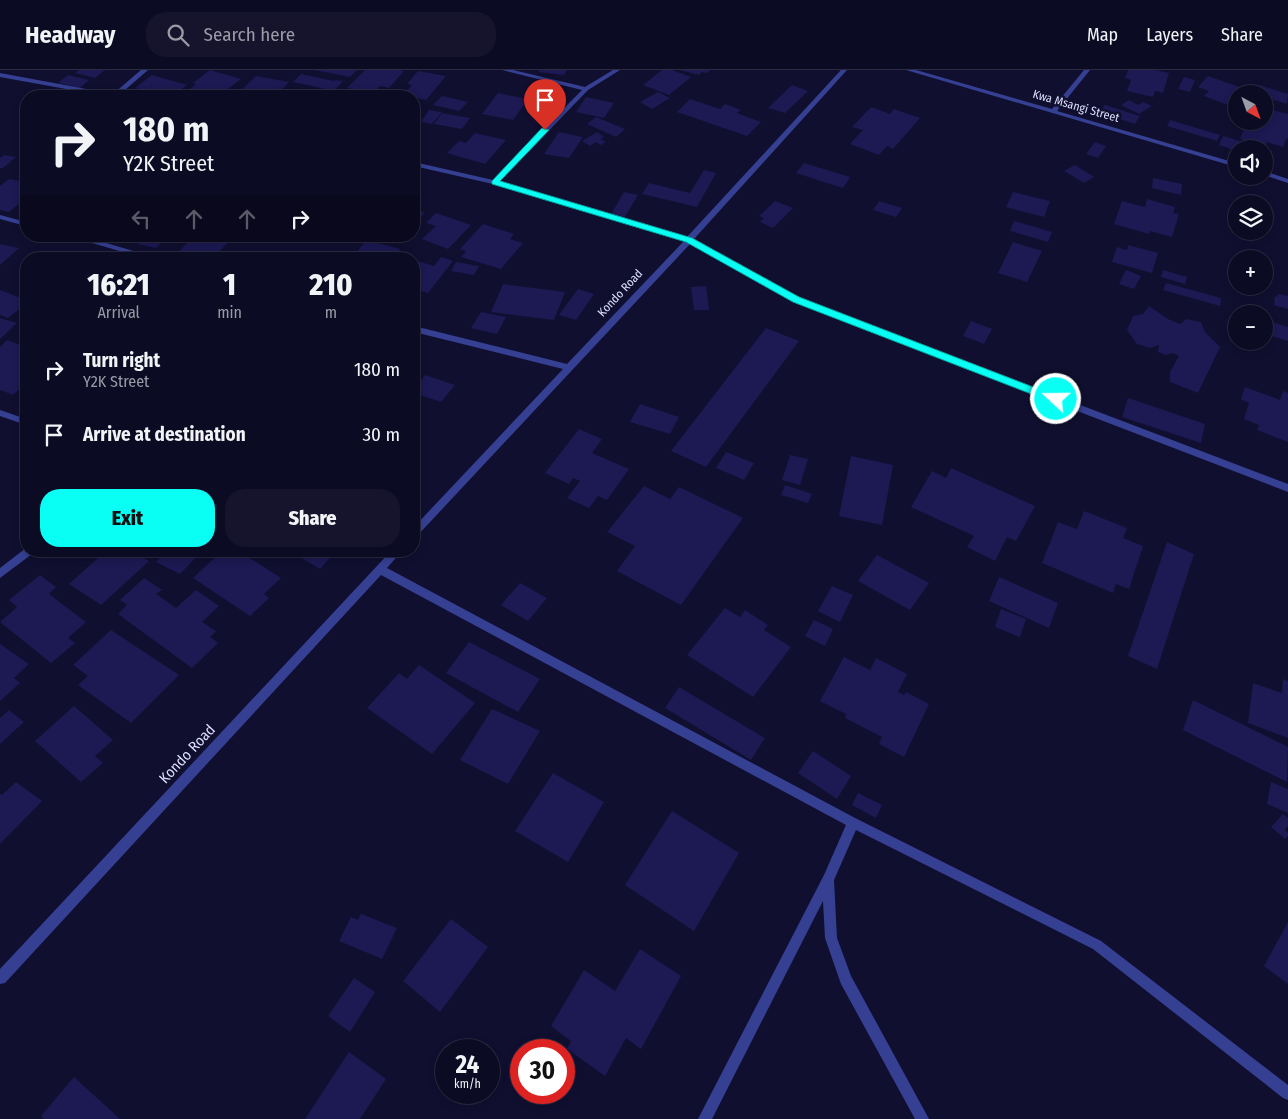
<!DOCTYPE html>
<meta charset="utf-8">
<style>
:root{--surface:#0c0b24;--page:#15142c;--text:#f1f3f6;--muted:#9a9ba6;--line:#2c2b41;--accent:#0afff4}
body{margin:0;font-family:"Fira Sans Condensed",sans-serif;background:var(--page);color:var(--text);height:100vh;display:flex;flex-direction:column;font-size:19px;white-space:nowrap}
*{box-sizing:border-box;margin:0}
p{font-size:16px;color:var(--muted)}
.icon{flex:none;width:28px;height:28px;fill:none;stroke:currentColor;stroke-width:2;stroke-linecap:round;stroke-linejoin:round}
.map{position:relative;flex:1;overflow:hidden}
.sheet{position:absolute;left:20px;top:182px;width:400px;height:305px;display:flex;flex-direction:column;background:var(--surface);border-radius:20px;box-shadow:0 2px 8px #0003,0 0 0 1px var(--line)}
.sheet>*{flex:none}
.guide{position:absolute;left:20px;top:20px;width:400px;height:152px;border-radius:20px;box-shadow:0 2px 8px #0003,0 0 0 1px var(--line);background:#0c0b24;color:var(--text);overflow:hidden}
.needle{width:32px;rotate:139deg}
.fabs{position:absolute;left:1228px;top:15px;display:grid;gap:10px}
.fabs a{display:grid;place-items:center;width:45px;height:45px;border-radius:50%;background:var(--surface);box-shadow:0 2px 8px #0003,0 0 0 1px var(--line);font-size:25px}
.speed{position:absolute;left:435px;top:969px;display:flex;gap:10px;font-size:25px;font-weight:700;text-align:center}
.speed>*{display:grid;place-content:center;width:65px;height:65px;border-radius:50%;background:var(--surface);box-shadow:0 2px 8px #0003,0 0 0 1px var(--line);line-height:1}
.speed small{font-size:12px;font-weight:400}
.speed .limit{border:8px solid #d22;background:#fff;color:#111}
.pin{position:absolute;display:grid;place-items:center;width:42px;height:42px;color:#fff;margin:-51px -21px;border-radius:50% 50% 50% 0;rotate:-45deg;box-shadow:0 0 5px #0007}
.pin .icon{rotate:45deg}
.me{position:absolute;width:55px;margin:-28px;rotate:291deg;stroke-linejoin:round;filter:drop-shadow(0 0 4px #0008)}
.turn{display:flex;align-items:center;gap:18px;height:105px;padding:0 20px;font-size:22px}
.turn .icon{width:65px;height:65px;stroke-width:2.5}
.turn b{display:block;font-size:35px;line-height:42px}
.lanes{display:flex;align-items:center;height:48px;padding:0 20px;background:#0003;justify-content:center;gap:25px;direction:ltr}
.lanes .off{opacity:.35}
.eta{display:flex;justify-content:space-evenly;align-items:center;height:85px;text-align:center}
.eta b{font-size:30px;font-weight:800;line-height:35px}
.primary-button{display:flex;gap:10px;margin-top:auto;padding:10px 20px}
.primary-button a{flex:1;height:58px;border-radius:20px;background:var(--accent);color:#111;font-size:20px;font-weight:800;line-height:58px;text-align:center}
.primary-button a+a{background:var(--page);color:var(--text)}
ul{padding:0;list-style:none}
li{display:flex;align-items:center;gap:15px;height:65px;padding:0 20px}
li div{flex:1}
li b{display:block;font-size:19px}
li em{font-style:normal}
header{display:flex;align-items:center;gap:30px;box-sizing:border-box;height:70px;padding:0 25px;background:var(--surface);border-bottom:1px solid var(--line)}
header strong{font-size:24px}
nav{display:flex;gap:28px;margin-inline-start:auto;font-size:18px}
.search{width:350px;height:45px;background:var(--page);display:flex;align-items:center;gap:12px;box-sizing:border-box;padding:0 18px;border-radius:20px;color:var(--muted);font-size:19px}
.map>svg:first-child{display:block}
.building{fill:#1c1953}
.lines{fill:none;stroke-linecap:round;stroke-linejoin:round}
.street{fill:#354093;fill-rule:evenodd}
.route{fill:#0afff4;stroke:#06a69f}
.labels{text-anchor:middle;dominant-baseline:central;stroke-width:5;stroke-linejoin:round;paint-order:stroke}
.far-street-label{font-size:12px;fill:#dedfff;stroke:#100f30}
.street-label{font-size:15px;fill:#dedfff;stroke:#100f30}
</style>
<header>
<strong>Headway</strong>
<div class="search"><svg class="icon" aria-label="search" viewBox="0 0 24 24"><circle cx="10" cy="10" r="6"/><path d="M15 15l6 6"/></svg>Search here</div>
<nav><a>Map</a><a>Layers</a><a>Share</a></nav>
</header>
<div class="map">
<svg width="1288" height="1049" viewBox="0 0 1288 1049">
<rect width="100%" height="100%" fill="#100f30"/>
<g class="building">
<polygon points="79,0 105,0 95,8 75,3"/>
<polygon points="210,0 241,9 224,22 215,19 208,24 190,19 196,14 193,13"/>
<polygon points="314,0 357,0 350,7"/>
<polygon points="365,0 398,0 404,1 389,18 380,16 373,23 347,18"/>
<polygon points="540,0 567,0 564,5 538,2"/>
<polygon points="662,0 672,0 691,7 669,25 643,15"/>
<polygon points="680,0 710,0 708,3 702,2 699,5"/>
<polygon points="1128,0 1155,0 1169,3 1163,23 1155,21 1153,27 1127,21 1131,10 1125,8"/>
<polygon points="418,1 446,6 426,30 403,25 412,15 407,14"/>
<polygon points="301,4 334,11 336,10 343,11 334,21 293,12"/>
<polygon points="68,5 89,10 80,18 58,13"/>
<polygon points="152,5 187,15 172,26 164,26 135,18"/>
<polygon points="256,6 289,12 276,26 235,26"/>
<polygon points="1208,6 1251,21 1249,24 1236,24 1236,38 1204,26 1209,21 1198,17"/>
<polygon points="1184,7 1195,10 1190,22 1178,19"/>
<polygon points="792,15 808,21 785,43 768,38"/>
<polygon points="1259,15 1288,24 1287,34 1264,27 1264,24 1253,23"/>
<polygon points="296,20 324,24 322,26 290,26"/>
<polygon points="658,22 670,28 652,39 640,32"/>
<polygon points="498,23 528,29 513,50 482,44"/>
<polygon points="442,26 468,32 459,41 433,35"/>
<polygon points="586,27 614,33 604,48 576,42"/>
<polygon points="690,29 720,39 725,34 741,40 737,43 761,52 747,66 677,42"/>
<polygon points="1129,30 1138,35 1143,32 1152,36 1139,44 1121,35"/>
<polygon points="1105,35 1140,46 1135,54 1099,42"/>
<polygon points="871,37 890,44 894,39 920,48 893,79 887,76 879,85 850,74 863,60 852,57"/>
<polygon points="1264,38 1288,44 1288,69 1286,69 1283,77 1267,72 1266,76 1240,69 1247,51 1264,51"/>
<polygon points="429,40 442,42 432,54 421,52"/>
<polygon points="442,43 470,48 462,59 434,54"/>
<polygon points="596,47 625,59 616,67 587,54"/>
<polygon points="1170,50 1220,65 1217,71 1167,56"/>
<polygon points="559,62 583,67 569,88 544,84"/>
<polygon points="597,62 604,67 600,69 606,72 601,75 596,72 590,76 582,71"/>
<polygon points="475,63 506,70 485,94 447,83 459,71 466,73"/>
<polygon points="1223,66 1263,78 1263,79 1236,79 1236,81 1219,75"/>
<polygon points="1095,72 1106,76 1098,88 1086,84"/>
<polygon points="1264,79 1272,81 1268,91 1264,90"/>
<polygon points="4,85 16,87 3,98 0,98 0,88"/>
<polygon points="804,93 850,107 843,118 796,103"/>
<polygon points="1075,95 1094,107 1084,113 1064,101"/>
<polygon points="704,100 716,103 697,137 642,124 649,113 690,123"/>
<polygon points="1153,108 1182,114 1181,125 1152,118"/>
<polygon points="9,109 26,112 26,133 21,132 9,142 0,140 0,116"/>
<polygon points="624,122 638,125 623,150 610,146"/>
<polygon points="1013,122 1050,131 1044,147 1006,137"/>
<polygon points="1147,129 1175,137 1173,143 1179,144 1172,167 1150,161 1149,164 1114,154 1122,131 1145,137"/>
<polygon points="775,131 793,138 773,158 760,152 764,148 759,146"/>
<polygon points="879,131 902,138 896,147 873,140"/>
<polygon points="414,139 425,143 414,153"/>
<polygon points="436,143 471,155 448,179 422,169 436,156 426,153"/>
<polygon points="1014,151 1052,162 1048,172 1010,161"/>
<polygon points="483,154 514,164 510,169 523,173 501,199 461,187 466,181 460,179"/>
<polygon points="145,166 168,166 156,178 137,174"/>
<polygon points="193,166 233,166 213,189 198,189 177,184"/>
<polygon points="309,166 335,166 329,173 308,168"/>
<polygon points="366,170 400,179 393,189 385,189 357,182"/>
<polygon points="1013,172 1042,181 1027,212 998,203"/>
<polygon points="0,174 19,178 0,195"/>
<polygon points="1128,175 1158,183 1152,203 1112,192 1117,177 1127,180"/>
<polygon points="343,182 364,188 364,189 337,189"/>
<polygon points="441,187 453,191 428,223 414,219 414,190 434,196"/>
<polygon points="456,192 479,196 474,205 451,201"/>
<polygon points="1126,200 1141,206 1134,219 1119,214"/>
<polygon points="1163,200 1187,207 1185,214 1161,207"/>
<polygon points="1166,213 1221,228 1220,236 1163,220"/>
<polygon points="503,214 565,222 554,250 491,242"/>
<polygon points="706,216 709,240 694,240 691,217"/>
<polygon points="578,219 594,224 576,250 559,245"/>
<polygon points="0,220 26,230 26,234 8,248 0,245"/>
<polygon points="1278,224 1288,226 1288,239 1274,235 1275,226 1278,227"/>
<polygon points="414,229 422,231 416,241 414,240"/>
<polygon points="1149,236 1168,249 1180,254 1186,249 1201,252 1205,262 1220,277 1198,323 1170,312 1170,302 1179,286 1173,283 1166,285 1158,282 1159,275 1150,278 1137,274 1127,260 1133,246 1143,244"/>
<polygon points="481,242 506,247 497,264 471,258"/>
<polygon points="0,248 17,253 0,269"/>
<polygon points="971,251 992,259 984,274 963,266"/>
<polygon points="1269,251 1288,257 1288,271 1265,264"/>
<polygon points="766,258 799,271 706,397 671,381"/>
<polygon points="7,270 26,277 26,313 13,325 0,320 0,277"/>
<polygon points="425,305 455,315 441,332 414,323 414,319"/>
<polygon points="1245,317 1280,330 1283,321 1288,323 1288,372 1257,360 1259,355 1244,349 1249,333 1241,329"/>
<polygon points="1128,328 1205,354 1201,373 1122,347"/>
<polygon points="640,334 679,347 670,364 630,352"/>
<polygon points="579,359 602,369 592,383 629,399 607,430 598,426 589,438 567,428 580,411 573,408 569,414 545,403"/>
<polygon points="726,382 754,393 744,410 716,398"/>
<polygon points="790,385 808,389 800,415 782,410"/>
<polygon points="851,386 893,395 882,455 839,446"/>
<polygon points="951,398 1035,436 1016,471 1007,467 995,491 967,477 974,466 911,437 932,401 946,408"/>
<polygon points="785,415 812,424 808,433 781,425"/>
<polygon points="644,416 670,429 679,417 743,448 681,535 617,501 635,476 607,462"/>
<polygon points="1084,441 1127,458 1123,468 1143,476 1129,519 1116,514 1113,523 1042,493 1058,452 1077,459"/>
<polygon points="1167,472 1194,484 1157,599 1128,586"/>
<polygon points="106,481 132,481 149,491 101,535 69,514"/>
<polygon points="167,481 202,481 180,504 156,492"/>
<polygon points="222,481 239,481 281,508 264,524 269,528 250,546 193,508"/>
<polygon points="290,481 336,481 320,499"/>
<polygon points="877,485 929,513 910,540 858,511"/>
<polygon points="40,505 56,517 49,524 86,552 68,568 75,573 51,593 0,552 17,537 9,530"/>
<polygon points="999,507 1058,533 1049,558 989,531"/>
<polygon points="144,508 162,520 156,524 176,538 196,520 219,536 202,552 216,561 210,567 218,573 192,598 118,544 127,535 120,530"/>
<polygon points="520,513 547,528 528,551 501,535"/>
<polygon points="832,516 853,525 840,552 818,541"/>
<polygon points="725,538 740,547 745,540 768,555 764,560 791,577 753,627 687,585"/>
<polygon points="1001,539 1026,549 1020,567 995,557"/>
<polygon points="814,550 833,559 825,576 805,566"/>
<polygon points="111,560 179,605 131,653 78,615 88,606 73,595"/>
<polygon points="469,572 540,609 518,642 446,603"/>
<polygon points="0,574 29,594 14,608 20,613 0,631"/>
<polygon points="844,587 870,600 876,588 907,604 898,622 904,625 906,622 929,634 904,687 879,674 882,667 845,648 846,644 820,631"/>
<polygon points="419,595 475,633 432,684 367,638 399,603 407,609"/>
<polygon points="1283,609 1288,611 1288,668 1248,653 1253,613 1282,623"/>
<polygon points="679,617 765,668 751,690 665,638"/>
<polygon points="1193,630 1288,677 1287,712 1183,660"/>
<polygon points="74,636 113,670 95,686 103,693 81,712 35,671"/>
<polygon points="492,639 540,661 508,714 460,690"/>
<polygon points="9,640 24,652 0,674 0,648"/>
<polygon points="813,681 851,706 837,729 798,703"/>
<polygon points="553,703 604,732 568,792 515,761"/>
<polygon points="16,712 42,731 0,774 0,724 2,725"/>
<polygon points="1271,712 1288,719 1288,743 1267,734"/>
<polygon points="858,723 882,735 876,748 852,735"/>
<polygon points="672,741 739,783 694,861 625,815"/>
<polygon points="1283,744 1288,748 1288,756 1285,760 1288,763 1288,766 1285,769 1271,757"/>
<polygon points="361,844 397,858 382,889 339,871 351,847 358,850"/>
<polygon points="451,849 488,877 440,942 403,911"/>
<polygon points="1288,852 1288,914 1264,896"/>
<polygon points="640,879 681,906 641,979 626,968 605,1006 567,979 571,971 551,956 584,900 615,921"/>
<polygon points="354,908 375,922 350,962 328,946"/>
<polygon points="349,982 386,1009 360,1049 305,1049"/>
<polygon points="74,1007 120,1049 44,1049 41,1046"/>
</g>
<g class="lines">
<g class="street">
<polygon points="141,0 148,0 118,26 105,26 0,7 0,3 113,24"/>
<polygon points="502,0 513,0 585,17 613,0 620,0 588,20 500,111 687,167 841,0 847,0 694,169 799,228 1288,414 1288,422 793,232 690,174 417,466 414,467 414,457 563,299 414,262 414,256 567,294 684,171 493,114 414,96 414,92 493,110 582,20"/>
<polygon points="906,0 916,0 1052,39 1084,0 1090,0 1057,41 1236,93 1236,97"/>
<polygon points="1264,101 1288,109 1288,113 1264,105"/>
<polygon points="0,145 26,152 26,156 0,149"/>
<polygon points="68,166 82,166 161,189 147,189"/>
<polygon points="0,340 26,349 26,355 0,346"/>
<polygon points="26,478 26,481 34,481 32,484 0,508 0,498"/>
<polygon points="391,481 402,481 387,498 857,749 1101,871 1288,1015 1288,1030 1283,1028 1093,879 856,760 834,810 837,868 851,906 929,1049 915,1049 841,914 825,868 823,831 712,1049 698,1049 824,805 846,755 381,505 5,913 0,914 0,899"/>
</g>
</g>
<polygon class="route" points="542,58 549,60 500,111 692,168 799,227 1059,327 1061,329 1059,332 1052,332 793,232 686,172 492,114 492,111"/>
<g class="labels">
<g class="far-street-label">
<text transform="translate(1076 36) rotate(16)">Kwa Msangi Street</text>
<text transform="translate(620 223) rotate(-47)">Kondo Road</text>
</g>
<g class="street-label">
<text transform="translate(187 684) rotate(-47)">Kondo Road</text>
</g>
</g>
</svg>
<div class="fabs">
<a><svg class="needle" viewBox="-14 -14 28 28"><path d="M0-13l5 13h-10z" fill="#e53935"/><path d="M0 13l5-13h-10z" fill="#9a9ba6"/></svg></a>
<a><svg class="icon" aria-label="sound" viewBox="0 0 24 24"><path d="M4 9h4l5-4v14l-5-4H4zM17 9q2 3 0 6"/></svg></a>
<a><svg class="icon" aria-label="layers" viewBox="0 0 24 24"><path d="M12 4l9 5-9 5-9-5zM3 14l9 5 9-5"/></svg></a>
<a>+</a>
<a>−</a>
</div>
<div class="speed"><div>24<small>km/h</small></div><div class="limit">30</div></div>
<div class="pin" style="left:545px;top:60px;background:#d93025"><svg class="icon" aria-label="arrive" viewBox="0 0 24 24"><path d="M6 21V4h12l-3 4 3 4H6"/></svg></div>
<svg class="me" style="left:1056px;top:329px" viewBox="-20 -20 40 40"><circle r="17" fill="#0afff4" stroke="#fff" stroke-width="3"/><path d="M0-11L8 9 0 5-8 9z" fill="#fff"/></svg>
<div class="guide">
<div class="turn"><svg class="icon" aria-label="right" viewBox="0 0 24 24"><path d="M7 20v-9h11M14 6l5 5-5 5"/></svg><div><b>180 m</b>Y2K Street</div></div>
<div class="lanes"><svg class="icon off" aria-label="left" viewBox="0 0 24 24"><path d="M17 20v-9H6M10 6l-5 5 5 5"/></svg><svg class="icon off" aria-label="ahead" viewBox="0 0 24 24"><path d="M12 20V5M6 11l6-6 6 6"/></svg><svg class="icon off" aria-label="ahead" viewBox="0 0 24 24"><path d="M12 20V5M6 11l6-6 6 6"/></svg><svg class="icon" aria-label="right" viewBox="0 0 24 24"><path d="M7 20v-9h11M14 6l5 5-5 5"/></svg></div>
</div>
<section class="sheet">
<div class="eta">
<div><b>16:21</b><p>Arrival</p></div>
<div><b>1</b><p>min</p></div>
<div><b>210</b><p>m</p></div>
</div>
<ul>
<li><svg class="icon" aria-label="right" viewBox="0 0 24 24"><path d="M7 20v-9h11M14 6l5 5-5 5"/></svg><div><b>Turn right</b><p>Y2K Street</p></div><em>180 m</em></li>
<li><svg class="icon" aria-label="arrive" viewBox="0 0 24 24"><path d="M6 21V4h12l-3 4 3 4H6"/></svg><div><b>Arrive at destination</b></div><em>30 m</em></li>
</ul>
<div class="primary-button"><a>Exit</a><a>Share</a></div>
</section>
</div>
